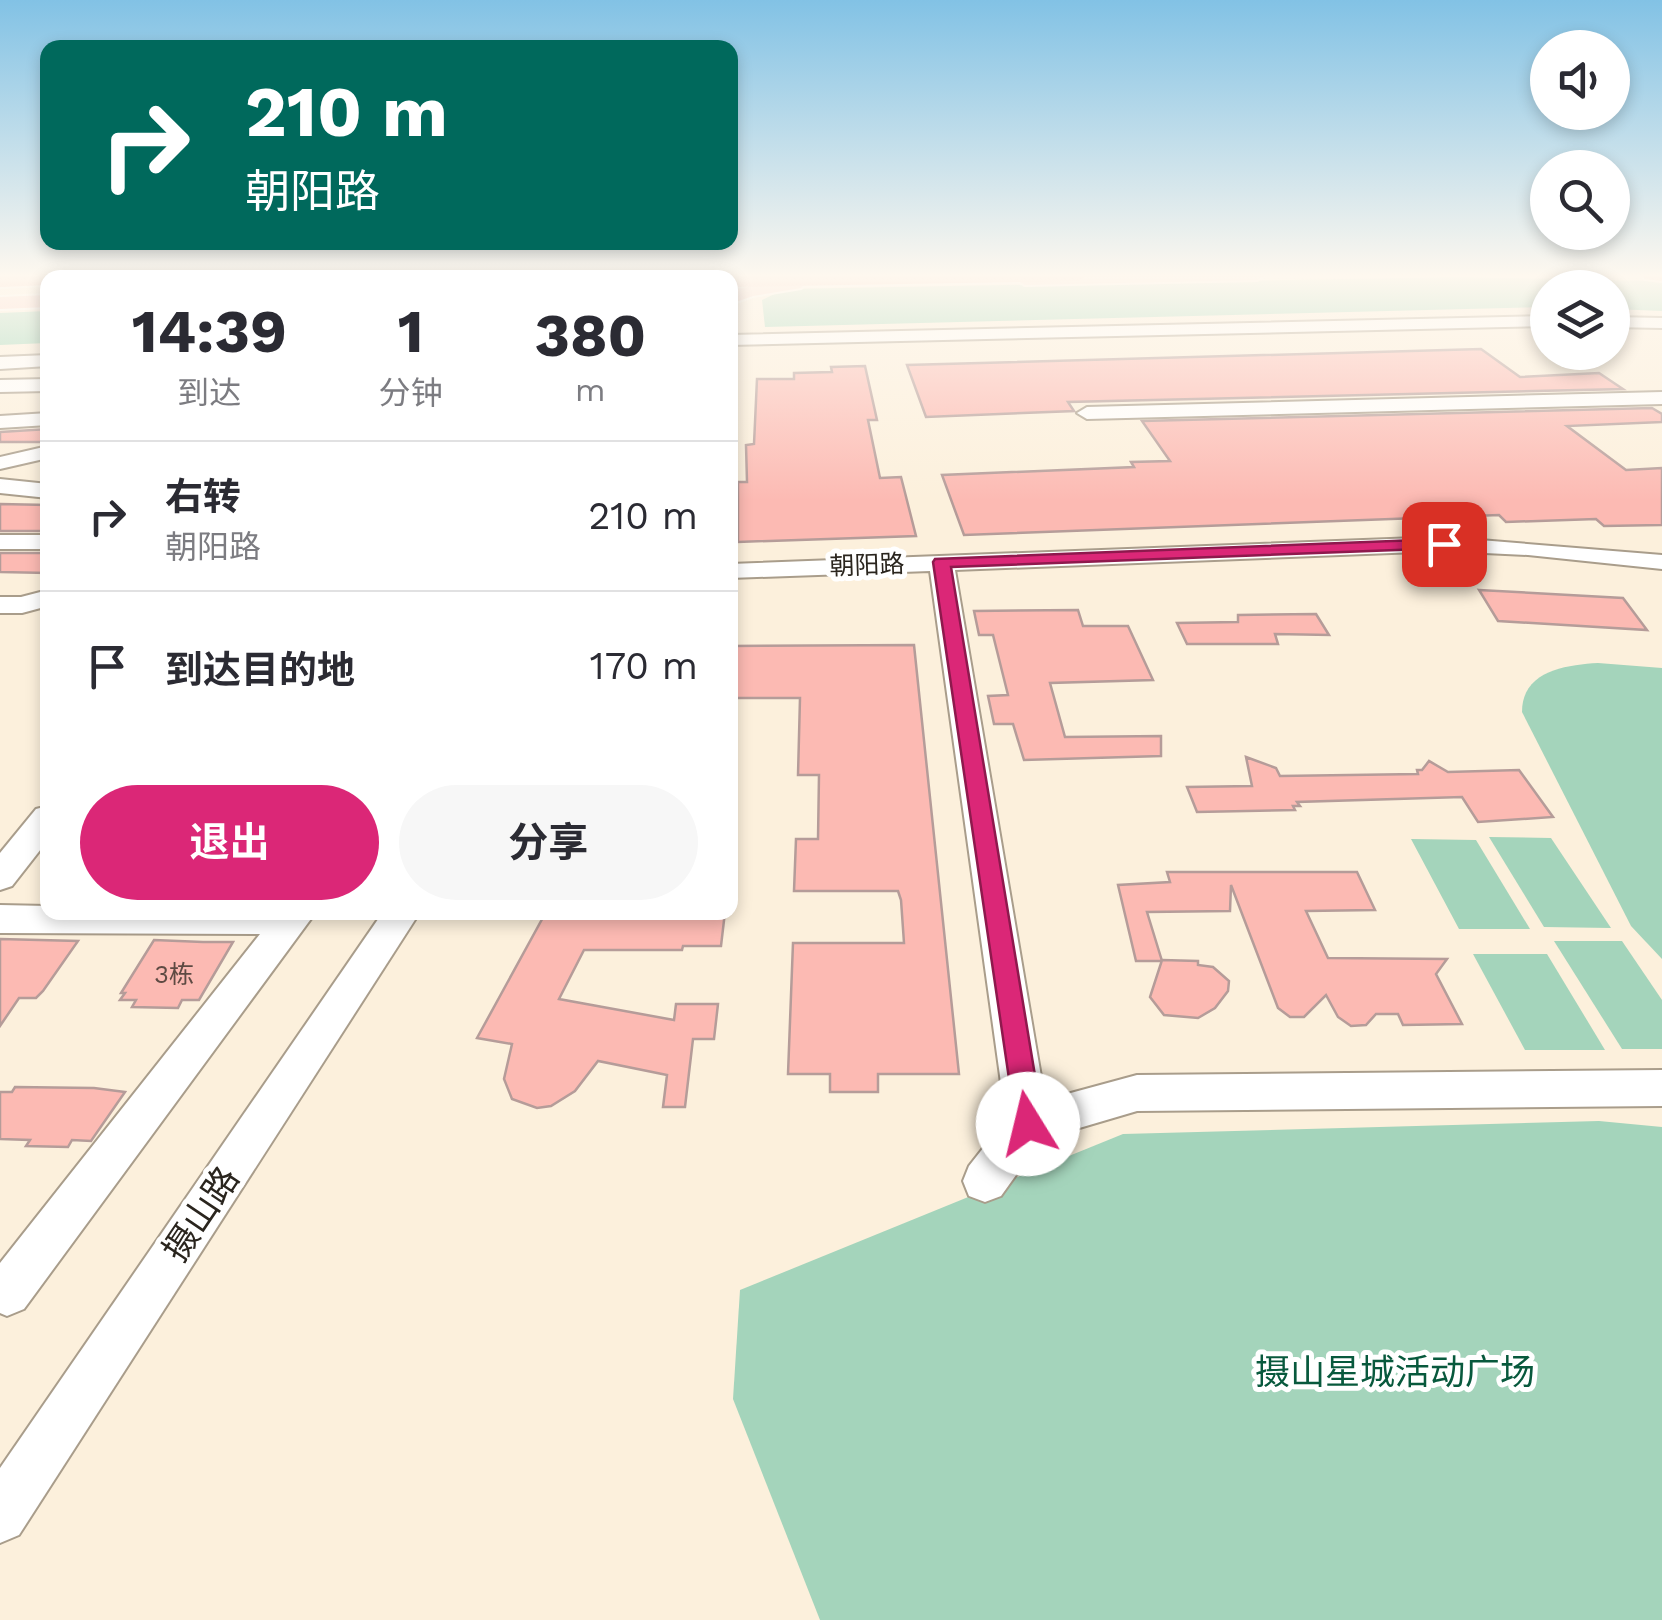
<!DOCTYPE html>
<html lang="zh">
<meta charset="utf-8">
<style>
:root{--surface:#fff;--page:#f7f7f7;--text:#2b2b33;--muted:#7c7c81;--line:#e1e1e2;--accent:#db2777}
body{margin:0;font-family:"Work Sans","Noto Sans SC",sans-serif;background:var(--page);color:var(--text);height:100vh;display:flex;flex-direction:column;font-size:38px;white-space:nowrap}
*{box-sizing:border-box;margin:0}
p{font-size:32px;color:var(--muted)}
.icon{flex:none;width:55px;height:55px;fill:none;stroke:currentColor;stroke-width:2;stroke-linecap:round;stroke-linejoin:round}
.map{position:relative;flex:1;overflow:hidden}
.sheet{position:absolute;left:40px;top:270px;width:698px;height:650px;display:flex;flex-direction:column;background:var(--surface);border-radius:20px;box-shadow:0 5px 15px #0003}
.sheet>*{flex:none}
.top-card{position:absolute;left:40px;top:40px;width:698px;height:210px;border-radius:20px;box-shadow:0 5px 15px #0003;background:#00695c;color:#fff;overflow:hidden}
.fabs{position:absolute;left:1530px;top:30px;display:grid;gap:20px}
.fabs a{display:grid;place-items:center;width:100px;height:100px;border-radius:50%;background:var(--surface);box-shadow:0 5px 15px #0003;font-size:50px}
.pin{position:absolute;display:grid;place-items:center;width:85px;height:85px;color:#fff;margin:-42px;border-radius:20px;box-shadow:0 5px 15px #0006}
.me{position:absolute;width:110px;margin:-55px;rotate:351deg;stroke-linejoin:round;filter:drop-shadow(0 0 8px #0008)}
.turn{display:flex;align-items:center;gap:35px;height:210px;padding:0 40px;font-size:45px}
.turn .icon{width:130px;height:130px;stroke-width:2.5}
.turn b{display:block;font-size:70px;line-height:85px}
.eta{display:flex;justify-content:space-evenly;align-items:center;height:170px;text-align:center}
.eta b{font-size:60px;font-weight:700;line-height:70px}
.primary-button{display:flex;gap:20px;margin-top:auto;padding:20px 40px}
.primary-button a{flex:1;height:115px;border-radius:60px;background:var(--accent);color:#fff;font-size:40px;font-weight:700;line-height:115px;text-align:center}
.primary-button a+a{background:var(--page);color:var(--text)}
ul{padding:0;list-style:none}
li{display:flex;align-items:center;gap:30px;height:150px;padding:0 40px;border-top:2px solid var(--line)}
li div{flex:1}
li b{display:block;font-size:38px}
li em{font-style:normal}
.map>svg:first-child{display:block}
.green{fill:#a4d4bb}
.forest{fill:#95d4b5}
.building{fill:#fcbab3;stroke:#b59c99;stroke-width:2.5}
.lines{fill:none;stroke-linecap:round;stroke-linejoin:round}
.minor-casing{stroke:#a99d8b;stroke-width:4}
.major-casing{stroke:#fff;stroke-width:4}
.highway-casing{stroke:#fff;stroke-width:4}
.minor{fill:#fff;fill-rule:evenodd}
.major{fill:#fdcbc6;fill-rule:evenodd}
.highway{fill:#fba9a0;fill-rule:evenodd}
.route{fill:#db2777;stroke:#8e194d;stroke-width:2.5}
.labels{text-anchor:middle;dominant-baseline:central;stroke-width:10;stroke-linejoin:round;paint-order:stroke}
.far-street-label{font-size:25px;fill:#2a251e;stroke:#fff}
.number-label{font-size:25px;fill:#5e4a43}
.near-street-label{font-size:35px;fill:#2a251e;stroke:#fff}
.near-park-label{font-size:35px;fill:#08593d;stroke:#fff}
</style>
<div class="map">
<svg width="1662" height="1620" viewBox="0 0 1662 1620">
<rect width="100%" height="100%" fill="#fcf0dc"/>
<g class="green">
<path d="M1598,663L1662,668V959L1631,926L1522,712C1522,671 1565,665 1598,663Z"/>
<polygon points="1489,837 1551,838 1611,928 1544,927"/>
<polygon points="1411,839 1476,840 1530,929 1459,929"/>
<polygon points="1554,941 1622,941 1662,1000 1662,1049 1622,1049"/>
<polygon points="1473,954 1547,954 1605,1050 1525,1050"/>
<polygon points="1599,1121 1662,1127 1662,1620 820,1620 733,1399 740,1290 1123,1134"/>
</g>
<g class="forest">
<polygon points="1458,277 1662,281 1662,311 1613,309 1612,288 1548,288 1547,307 765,327 762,300 785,289"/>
<polygon points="47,311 47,343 0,345 0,313"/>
</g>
<g class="building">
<polygon points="1481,349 1520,377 1599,373 1623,389 1068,402 1074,411 926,417 907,365"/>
<polygon points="865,366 877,420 868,420 880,478 901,477 916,536 738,542 738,482 747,482 746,445 754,444 757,379 794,379 794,373 832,372 831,367"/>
<polygon points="1652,408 1662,414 1662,422 1567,426 1626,470 1662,468 1662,525 1604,526 1596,519 1506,522 1499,515 964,535 942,475 1134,467 1131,462 1170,461 1142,421"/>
<polygon points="48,429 48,442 0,442 0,432"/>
<polygon points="0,504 48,505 48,531 0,531"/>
<polygon points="0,553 48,553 48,573 0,572"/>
<polygon points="1479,590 1623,598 1647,630 1498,621"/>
<polygon points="1078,610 1083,626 1128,626 1153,680 1050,683 1065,737 1161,736 1161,756 1024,760 1013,724 994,724 988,696 1008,695 993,635 979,635 974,611"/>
<polygon points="1316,614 1329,635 1275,634 1278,644 1187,644 1177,623 1238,622 1238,615"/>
<polygon points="914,645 959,1074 878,1074 878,1092 830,1092 830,1074 788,1074 793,943 904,943 901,900 898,891 794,891 796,839 818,839 819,775 798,775 800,698 730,698 730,646"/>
<polygon points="1246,757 1276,768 1280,776 1418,774 1417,770 1422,770 1429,761 1448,772 1519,770 1553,817 1478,822 1462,797 1297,802 1300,806 1293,806 1295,810 1197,812 1187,787 1252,786"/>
<polygon points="1167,872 1357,872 1375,910 1306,911 1328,958 1447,959 1436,974 1462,1024 1403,1025 1398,1014 1376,1014 1366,1025 1351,1026 1338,1017 1326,995 1304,1017 1290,1017 1278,1008 1231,885 1230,911 1147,912 1162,961 1136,961 1118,885 1170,882"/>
<polygon points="546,912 725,912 721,946 683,946 682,950 584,950 559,999 674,1020 676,1004 718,1004 714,1039 693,1039 685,1107 663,1107 667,1075 598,1061 575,1091 551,1106 537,1108 512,1099 504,1079 512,1044 477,1038"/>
<polygon points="0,939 78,941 43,991 36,998 19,998 0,1026"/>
<polygon points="154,940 203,942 233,942 199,1000 182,1000 178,1008 132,1007 136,1000 120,1000 125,993 121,993"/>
<polygon points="1162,960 1198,961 1198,965 1213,967 1229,981 1228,991 1215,1008 1198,1018 1164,1015 1150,997"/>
<polygon points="15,1087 94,1088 125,1092 91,1141 72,1140 68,1147 26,1146 30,1140 0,1139 0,1092 12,1092"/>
</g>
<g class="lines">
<g class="minor-casing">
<g id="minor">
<polygon points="1548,316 1548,326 730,345 730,335"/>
<polygon points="1612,317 1662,318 1662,328 1612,327"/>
<polygon points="48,355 48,366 0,369 0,357"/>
<polygon points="48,379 48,391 0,392 0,380"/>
<polygon points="1662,392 1662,404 1087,419 1077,413 1087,407"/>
<polygon points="48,413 48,425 0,428 0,416"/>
<polygon points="48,446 48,458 0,469 0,457"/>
<polygon points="0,479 48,484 48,498 0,493"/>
<rect x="0" y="535" width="48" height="14"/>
<polygon points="1443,537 1662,555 1662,569 1528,555 1443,551 955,570 1045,1100 1137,1075 1662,1070 1662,1106 1137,1111 1042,1139 1001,1196 985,1202 969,1196 963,1181 969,1166 1006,1119 930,571 730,578 730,564"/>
<polygon points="48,590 48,606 22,613 0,613 0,597 21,597"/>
<polygon points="48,806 48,840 12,886 0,890 0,853 36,809"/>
<polygon points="0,905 48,906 48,912 316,912 24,1309 7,1316 0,1313 0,1263 260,934 0,933"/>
<polygon points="383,912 420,912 19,1535 0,1543 0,1468"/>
</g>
</g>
<g class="major-casing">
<g id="major">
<polygon points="166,274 319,274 317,278 163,278"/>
<polygon points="1021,274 1267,274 1257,280 1025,285 1015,279"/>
<polygon points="794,278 801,280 804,284 801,288 753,296 730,304 730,290"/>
<polygon points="48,295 48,307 0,309 0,297"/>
</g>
</g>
<g class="highway-casing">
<g id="highway">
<polygon points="0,274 164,274 162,278 48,278 48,285 0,287"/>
<polygon points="431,274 596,274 594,278 428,278"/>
<polygon points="726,274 1090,274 1078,281 730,287 730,278 720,278"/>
<polygon points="1641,274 1662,274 1662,281 1645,279"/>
</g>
</g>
<use href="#minor" class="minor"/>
<use href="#major" class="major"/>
<use href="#highway" class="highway"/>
</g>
<linearGradient id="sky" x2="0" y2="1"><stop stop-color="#82c2e5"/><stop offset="0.55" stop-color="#fef8ef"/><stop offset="1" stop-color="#fef8ef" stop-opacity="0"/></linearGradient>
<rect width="1662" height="501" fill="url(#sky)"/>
<polygon class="route" points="1444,539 1449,541 1449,548 951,567 1043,1124 1039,1133 1028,1137 1017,1133 933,562 935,559"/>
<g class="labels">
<g class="far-street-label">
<text transform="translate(867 565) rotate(-2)">朝阳路</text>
</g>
<g class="number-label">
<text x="174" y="974">3栋</text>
</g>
<g class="near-street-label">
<text transform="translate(201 1214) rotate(-56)">摄山路</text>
</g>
<g class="near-park-label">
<text x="1395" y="1372">摄山星城活动广场</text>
</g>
</g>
</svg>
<div class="fabs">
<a><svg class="icon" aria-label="sound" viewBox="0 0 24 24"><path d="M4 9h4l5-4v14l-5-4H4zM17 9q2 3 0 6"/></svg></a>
<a><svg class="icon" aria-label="search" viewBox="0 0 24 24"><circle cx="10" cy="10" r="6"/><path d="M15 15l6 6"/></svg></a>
<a><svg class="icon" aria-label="layers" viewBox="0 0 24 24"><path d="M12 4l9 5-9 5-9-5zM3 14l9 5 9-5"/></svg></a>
</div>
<div class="pin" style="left:1444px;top:544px;background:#d93025"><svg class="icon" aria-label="arrive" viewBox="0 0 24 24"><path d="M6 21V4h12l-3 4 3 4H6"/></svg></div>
<svg class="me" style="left:1028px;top:1124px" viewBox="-20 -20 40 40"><circle r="19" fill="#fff"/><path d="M0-13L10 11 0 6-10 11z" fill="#db2777"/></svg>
<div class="top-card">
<div class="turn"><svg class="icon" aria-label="right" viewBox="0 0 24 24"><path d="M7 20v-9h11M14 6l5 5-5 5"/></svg><div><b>210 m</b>朝阳路</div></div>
</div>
<section class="sheet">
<div class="eta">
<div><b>14:39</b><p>到达</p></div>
<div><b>1</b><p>分钟</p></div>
<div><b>380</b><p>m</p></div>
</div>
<ul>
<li><svg class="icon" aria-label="right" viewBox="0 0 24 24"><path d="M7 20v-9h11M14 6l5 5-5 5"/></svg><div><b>右转</b><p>朝阳路</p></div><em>210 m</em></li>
<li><svg class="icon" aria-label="arrive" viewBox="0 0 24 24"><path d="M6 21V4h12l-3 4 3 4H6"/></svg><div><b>到达目的地</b></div><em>170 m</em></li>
</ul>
<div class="primary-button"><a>退出</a><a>分享</a></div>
</section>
</div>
